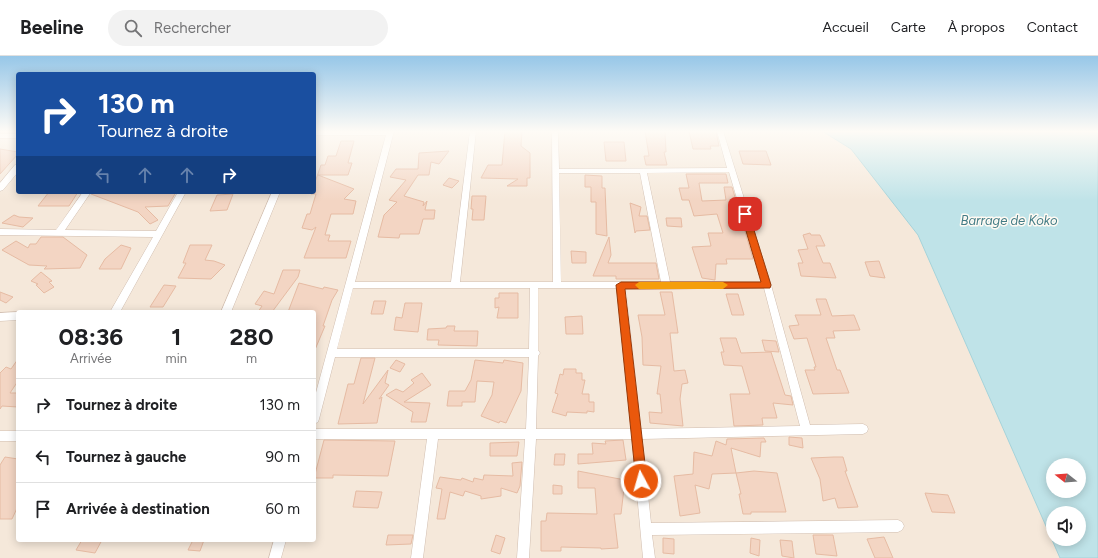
<!DOCTYPE html>
<html lang="fr">
<meta charset="utf-8">
<style>
:root{--surface:#fff;--page:#f2f2f2;--text:#202124;--muted:#757577;--line:#e0e0e0}
body{margin:0;font-family:Figtree,sans-serif;background:var(--page);color:var(--text);height:100vh;display:flex;flex-direction:column;font-size:15px;white-space:nowrap}
*{box-sizing:border-box;margin:0}
p{font-size:13px;color:var(--muted)}
.icon{flex:none;width:22px;height:22px;fill:none;stroke:currentColor;stroke-width:2;stroke-linecap:round;stroke-linejoin:round}
.map{position:relative;flex:1;overflow:hidden}
.sheet{position:absolute;left:16px;top:254px;width:300px;height:232px;display:flex;flex-direction:column;background:var(--surface);border-radius:4px;box-shadow:0 2px 10px #0003}
.sheet>*{flex:none}
.guide{position:absolute;left:16px;top:16px;width:300px;height:122px;border-radius:4px;box-shadow:0 2px 10px #0003;background:#1a4fa0;color:#fff;overflow:hidden}
.needle{width:26px;rotate:287deg}
.fabs{position:absolute;left:1046px;top:402px;display:grid;gap:8px}
.fabs a{display:grid;place-items:center;width:40px;height:40px;border-radius:50%;background:var(--surface);box-shadow:0 2px 10px #0003;font-size:20px}
.pin{position:absolute;display:grid;place-items:center;width:34px;height:34px;color:#fff;margin:-17px;border-radius:8px;box-shadow:0 2px 6px #0006}
.me{position:absolute;width:44px;margin:-22px;rotate:354deg;stroke-linejoin:round;filter:drop-shadow(0 0 3px #0008)}
.turn{display:flex;align-items:center;gap:14px;height:84px;padding:0 16px;font-size:18px}
.turn .icon{width:52px;height:52px;stroke-width:2.5}
.turn b{display:block;font-size:28px;line-height:34px}
.lanes{display:flex;align-items:center;height:38px;padding:0 16px;background:#0003;justify-content:center;gap:20px;direction:ltr}
.lanes .off{opacity:.35}
.eta{display:flex;justify-content:space-evenly;align-items:center;height:68px;text-align:center}
.eta b{font-size:24px;font-weight:700;line-height:28px}
ul{padding:0;list-style:none}
li{display:flex;align-items:center;gap:12px;height:52px;padding:0 16px;border-top:1px solid var(--line)}
li div{flex:1}
li b{display:block;font-size:15px}
li em{font-style:normal}
header{display:flex;align-items:center;gap:24px;box-sizing:border-box;height:56px;padding:0 20px;background:var(--surface);border-bottom:1px solid var(--line)}
header strong{font-size:19px}
nav{display:flex;gap:22px;margin-inline-start:auto;font-size:14px}
.search{width:280px;height:36px;background:var(--page);display:flex;align-items:center;gap:10px;box-sizing:border-box;padding:0 14px;border-radius:22px;color:var(--muted);font-size:15px}
.map>svg:first-child{display:block}
.residential{fill:#f5e8da;fill-rule:evenodd}
.water{fill:#bfe3e8;stroke:#a5d3da;fill-rule:evenodd}
.building{fill:#f3d5c3;stroke:#e6bba3}
.lines{fill:none;stroke-linecap:round;stroke-linejoin:round}
.street-casing{stroke:#d1beb0;stroke-width:1}
.street{fill:#fff;fill-rule:evenodd}
.route{fill:#ea580c;stroke:#983908}
.slow{fill:#f59e0b}
.labels{text-anchor:middle;dominant-baseline:central;stroke-width:3;stroke-linejoin:round;paint-order:stroke}
.water-label{font-size:13px;font-style:italic;fill:#437c86;stroke:#fffaf3}
</style>
<header>
<strong>Beeline</strong>
<div class="search"><svg class="icon" aria-label="search" viewBox="0 0 24 24"><circle cx="10" cy="10" r="6"/><path d="M15 15l6 6"/></svg>Rechercher</div>
<nav><a>Accueil</a><a>Carte</a><a>À propos</a><a>Contact</a></nav>
</header>
<div class="map">
<svg width="1098" height="502" viewBox="0 0 1098 502">
<rect width="100%" height="100%" fill="#fdf6ec"/>
<path class="residential" d="M0,75H18V136H314V75H1098V502H0ZM18,256H314V484H18ZM1053,409H1079V435H1053ZM1053,457H1079V483H1053Z"/>
<path class="water" d="M822,75H1098V502H1060L918,179L851,93ZM1053,409H1079V435H1053ZM1053,457H1079V483H1053Z"/>
<g class="building">
<polygon points="505,75 522,75 521,90 530,97 530,122 527,122 527,130 507,130 518,123 481,122 488,109 502,109"/>
<polygon points="645,75 665,75 666,96 664,96 667,109 646,109 644,100 649,100"/>
<polygon points="689,75 716,75 719,90 710,90 711,93 693,93"/>
<polygon points="341,85 354,85 348,107 352,107 348,119 318,119 354,133 344,143 356,145 353,158 331,158 325,179 330,179 328,185 351,185 346,202 304,202 316,171 312,174 302,172 307,158 310,158 316,138 311,138 314,136 314,129 321,109 325,109 328,100 336,100"/>
<polygon points="604,86 624,86 626,105 606,105"/>
<polygon points="0,93 18,96 18,98 0,118"/>
<polygon points="449,95 439,108 431,106 429,119 418,119 404,140 424,146 423,150 427,145 425,154 435,154 434,163 423,163 419,178 400,178 399,182 378,181 384,159 397,146 389,144 406,124 390,121 396,113 418,113 419,97"/>
<polygon points="739,95 766,95 771,109 743,108"/>
<polygon points="686,118 726,118 728,127 699,127 702,145 726,144 724,131 732,131 753,203 726,203 727,208 716,208 715,224 702,222 692,191 711,190 708,177 723,177 717,158 694,160 689,144 682,144 679,132 689,132"/>
<polygon points="585,119 602,120 602,132 605,132 607,180 596,178 596,146 591,146 591,131 585,131"/>
<polygon points="449,122 459,125 452,132 443,129"/>
<polygon points="49,136 78,136 69,150 38,150"/>
<polygon points="92,136 176,136 168,150 145,151 158,164 150,168 138,156 91,138"/>
<polygon points="233,138 227,154 210,155 217,139"/>
<polygon points="472,140 486,140 484,164 472,164 473,153 471,153"/>
<polygon points="630,147 641,151 639,160 647,160 650,174 636,175 635,177"/>
<polygon points="14,159 19,161 33,162 23,171 2,167"/>
<polygon points="666,162 681,162 682,171 667,170"/>
<polygon points="810,177 811,179 820,179 825,190 816,190 823,207 830,207 836,222 801,220 798,207 803,207 798,194 808,193 803,179"/>
<polygon points="41,181 63,181 87,199 80,212 44,213 47,210 29,209 2,194 16,185 28,192 30,188 36,188"/>
<polygon points="609,181 611,199 608,207 656,207 659,223 616,223 616,220 593,220"/>
<polygon points="121,189 131,192 121,213 99,213 105,203"/>
<polygon points="190,189 212,189 205,204 214,205 225,209 211,223 178,222 186,207 183,207"/>
<polygon points="571,195 586,196 586,207 572,207"/>
<polygon points="879,205 885,222 870,220 865,206"/>
<polygon points="283,214 300,214 298,221 272,256 258,256 262,250 255,248 264,235 274,238"/>
<polygon points="41,216 52,225 49,226 54,231 44,237 36,229 38,228 31,225"/>
<polygon points="299,227 323,233 324,231 338,234 332,244 323,270 325,270 314,296 314,256 288,256"/>
<polygon points="164,229 176,230 163,251 150,251"/>
<polygon points="0,236 13,241 6,247 0,244"/>
<polygon points="660,236 672,236 678,277 670,277 674,315 685,314 688,327 682,328 680,343 683,370 650,367 649,356 662,357 660,338 657,338 661,310 643,309 642,281 638,259 665,259"/>
<polygon points="499,237 518,237 518,262 497,262 499,251 495,252 495,242 499,242"/>
<polygon points="726,238 738,238 744,259 732,259"/>
<polygon points="816,243 826,243 832,260 854,259 860,274 833,275 835,282 826,282 837,314 840,314 849,337 813,338 805,314 815,314 814,311 816,311 807,282 794,283 789,270 799,269 795,259 821,259"/>
<polygon points="374,245 386,245 383,258 371,258"/>
<polygon points="405,247 422,247 418,276 394,274 396,261 402,262"/>
<polygon points="582,260 583,278 566,278 565,261"/>
<polygon points="447,270 455,270 454,275 478,275 477,290 438,289 439,284 427,284 428,273 446,272"/>
<polygon points="720,282 736,282 741,297 771,296 785,339 791,340 793,349 773,347 777,362 762,362 763,369 734,370 730,338 750,338 742,310 724,309 721,296 724,296"/>
<polygon points="762,284 776,285 779,296 765,295"/>
<polygon points="361,302 375,302 363,348 388,314 385,327 389,329 379,343 382,341 377,367 338,368 348,328 354,328"/>
<polygon points="18,303 18,325 10,337 18,337 18,351 2,350 0,353 0,317 6,311 11,313"/>
<polygon points="396,304 405,308 400,316 390,312"/>
<polygon points="475,304 503,307 504,304 523,307 521,335 506,367 500,365 499,367 481,360 492,339 494,326 477,325 475,346 462,346 462,350 447,350 449,335 465,335 471,324"/>
<polygon points="564,313 576,313 576,317 582,317 582,324 585,324 582,338 589,338 589,346 594,346 594,356 587,355 587,357 567,356 566,360 552,356 558,338 555,337 560,318 563,319"/>
<polygon points="422,317 431,329 404,346 430,347 426,366 411,366 413,356 386,339 396,333 403,336 414,327 411,324"/>
<polygon points="789,381 802,382 803,392 789,389"/>
<polygon points="764,382 766,386 761,386 760,401 731,392 736,417 712,418 709,433 695,429 700,457 680,460 674,420 693,418 694,396 712,400 716,385 726,389 727,383"/>
<polygon points="324,384 395,385 388,420 333,419 333,422 314,422"/>
<polygon points="623,384 626,404 578,408 578,398 593,398 592,387 606,388 605,385"/>
<polygon points="519,386 517,400 490,400 490,387"/>
<polygon points="555,398 565,398 564,409 554,409"/>
<polygon points="5,401 18,403 18,450 12,463 0,463 0,409"/>
<polygon points="834,401 843,401 847,415 845,415 858,451 838,452 835,442 823,445 820,423 811,402"/>
<polygon points="522,406 520,430 517,437 501,432 501,440 481,443 481,440 465,435 463,440 450,436 445,463 437,463 442,433 436,432 440,421 461,424 462,422 473,426 474,422 483,424 484,419 513,420 512,407"/>
<polygon points="578,415 625,424 621,458 614,458 618,492 601,493 601,492 561,491 561,495 541,495 541,465 546,465 547,457 597,458 595,432 578,432"/>
<polygon points="754,415 777,417 786,456 751,456 751,458 743,458 739,438 741,438 736,417"/>
<polygon points="553,429 562,430 562,438 553,438"/>
<polygon points="356,435 382,436 378,452 353,451"/>
<polygon points="925,437 948,439 955,457 932,456"/>
<polygon points="388,479 413,479 411,488 386,489"/>
<polygon points="496,479 505,482 500,498 491,495"/>
<polygon points="813,479 833,479 837,500 816,498"/>
<polygon points="884,481 893,502 875,502 867,483"/>
<polygon points="663,482 674,483 674,498 663,497"/>
<polygon points="751,482 760,484 759,500 750,497"/>
<polygon points="82,484 102,484 95,497 76,494"/>
<polygon points="193,484 204,484 200,495 188,494"/>
<polygon points="780,484 792,485 794,502 782,500"/>
</g>
<g class="lines">
<g class="street-casing">
<g id="street">
<path d="M314,75H394L355,226H451L470,75H476L460,226H553L552,75H558L559,113L727,112L717,75H723L771,229L810,369L863,368L867,370L868,373L867,376L863,378L642,383L651,467L898,464L902,466L904,470L902,474L898,476L652,479L655,502H643L632,383H536L529,502H517L525,383H438L423,502H411L427,383H314V373H526L529,301H335L319,363L318,366L314,368V344L386,79H314ZM729,116L762,226H670L647,117ZM559,117H640L661,226H561ZM353,232H530L529,293H337ZM538,232H617L631,373H536L538,300L540,297L538,294ZM626,232H764L800,370L641,373Z"/>
<rect x="0" y="78" width="18" height="4"/>
<polygon points="15,109 18,109 18,116 3,134 0,135 0,127"/>
<polygon points="83,136 91,136 65,174 156,175 178,136 186,136 120,256 110,256 153,181 0,179 0,173 56,174"/>
<polygon points="272,136 280,136 231,256 221,256"/>
<polygon points="18,256 18,264 0,265 0,257"/>
<rect x="0" y="375" width="18" height="10"/>
<polygon points="274,484 286,484 281,502 269,502"/>
</g>
</g>
<use href="#street" class="street"/>
</g>
<linearGradient id="sky" x2="0" y2="1"><stop stop-color="#97c7e8"/><stop offset="0.52" stop-color="#fefbf6"/><stop offset="1" stop-color="#fefbf6" stop-opacity="0"/></linearGradient>
<rect width="1098" height="145" fill="url(#sky)"/>
<polygon class="route" points="745,155 749,158 771,229 770,232 625,233 647,425 645,429 641,431 637,429 636,425 616,229 621,226 761,226 741,158"/>
<polygon class="slow" points="639,226 723,226 728,229 723,233 639,233 635,229"/>
<g class="labels">
<g class="water-label">
<text x="1009" y="164">Barrage de Koko</text>
</g>
</g>
</svg>
<div class="fabs">
<a><svg class="needle" viewBox="-14 -14 28 28"><path d="M0-13l5 13h-10z" fill="#e53935"/><path d="M0 13l5-13h-10z" fill="#757577"/></svg></a>
<a><svg class="icon" aria-label="sound" viewBox="0 0 24 24"><path d="M4 9h4l5-4v14l-5-4H4zM17 9q2 3 0 6"/></svg></a>
</div>
<div class="pin" style="left:745px;top:158px;background:#d93025"><svg class="icon" aria-label="arrive" viewBox="0 0 24 24"><path d="M6 21V4h12l-3 4 3 4H6"/></svg></div>
<svg class="me" style="left:641px;top:425px" viewBox="-20 -20 40 40"><circle r="17" fill="#ea580c" stroke="#fff" stroke-width="3"/><path d="M0-11L8 9 0 5-8 9z" fill="#fff"/></svg>
<div class="guide">
<div class="turn"><svg class="icon" aria-label="right" viewBox="0 0 24 24"><path d="M7 20v-9h11M14 6l5 5-5 5"/></svg><div><b>130 m</b>Tournez à droite</div></div>
<div class="lanes"><svg class="icon off" aria-label="left" viewBox="0 0 24 24"><path d="M17 20v-9H6M10 6l-5 5 5 5"/></svg><svg class="icon off" aria-label="ahead" viewBox="0 0 24 24"><path d="M12 20V5M6 11l6-6 6 6"/></svg><svg class="icon off" aria-label="ahead" viewBox="0 0 24 24"><path d="M12 20V5M6 11l6-6 6 6"/></svg><svg class="icon" aria-label="right" viewBox="0 0 24 24"><path d="M7 20v-9h11M14 6l5 5-5 5"/></svg></div>
</div>
<section class="sheet">
<div class="eta">
<div><b>08:36</b><p>Arrivée</p></div>
<div><b>1</b><p>min</p></div>
<div><b>280</b><p>m</p></div>
</div>
<ul>
<li><svg class="icon" aria-label="right" viewBox="0 0 24 24"><path d="M7 20v-9h11M14 6l5 5-5 5"/></svg><div><b>Tournez à droite</b></div><em>130 m</em></li>
<li><svg class="icon" aria-label="left" viewBox="0 0 24 24"><path d="M17 20v-9H6M10 6l-5 5 5 5"/></svg><div><b>Tournez à gauche</b></div><em>90 m</em></li>
<li><svg class="icon" aria-label="arrive" viewBox="0 0 24 24"><path d="M6 21V4h12l-3 4 3 4H6"/></svg><div><b>Arrivée à destination</b></div><em>60 m</em></li>
</ul>
</section>
</div>
